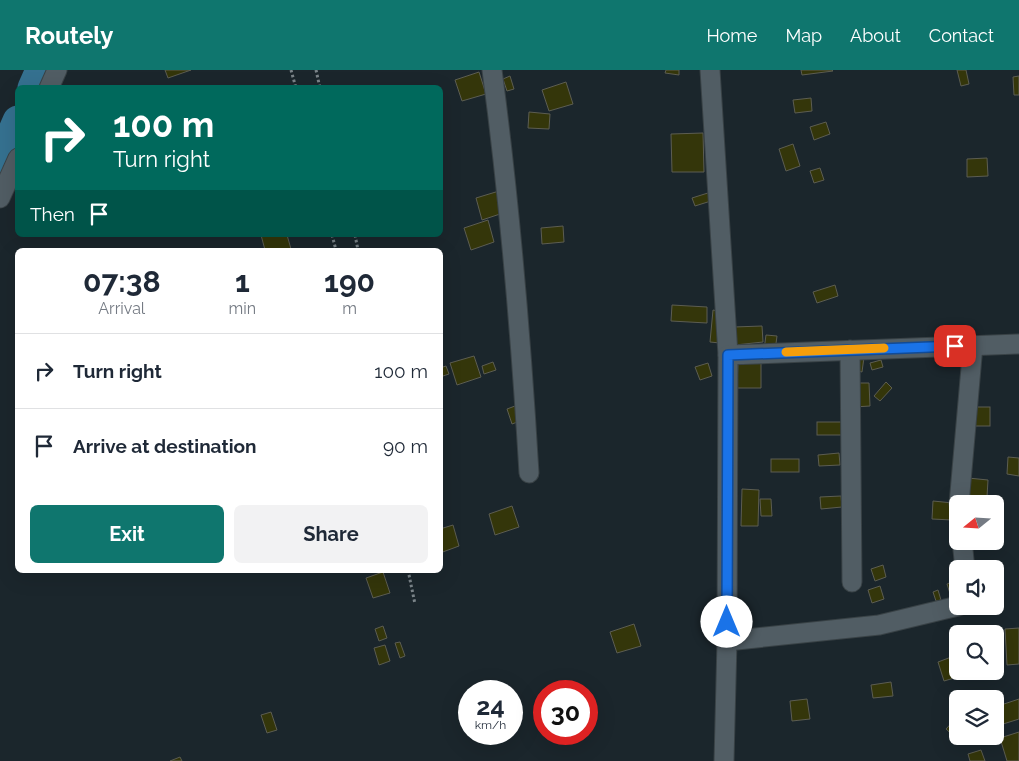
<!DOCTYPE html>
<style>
:root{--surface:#fff;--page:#f2f2f3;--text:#1f2937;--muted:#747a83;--line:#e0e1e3;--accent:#0f766e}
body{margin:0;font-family:Raleway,sans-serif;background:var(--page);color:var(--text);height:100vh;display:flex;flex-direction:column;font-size:19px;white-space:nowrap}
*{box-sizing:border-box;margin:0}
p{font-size:16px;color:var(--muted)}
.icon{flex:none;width:28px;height:28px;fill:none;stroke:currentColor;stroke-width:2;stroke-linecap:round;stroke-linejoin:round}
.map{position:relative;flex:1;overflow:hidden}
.side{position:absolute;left:15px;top:178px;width:428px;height:325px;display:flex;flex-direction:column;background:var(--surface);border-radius:8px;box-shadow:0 5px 20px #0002}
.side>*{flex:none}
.top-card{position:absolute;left:15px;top:15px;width:428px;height:152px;border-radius:8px;box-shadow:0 5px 20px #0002;background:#00695c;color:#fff;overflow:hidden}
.needle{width:32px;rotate:252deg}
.fabs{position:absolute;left:949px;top:425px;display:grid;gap:10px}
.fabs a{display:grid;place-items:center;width:55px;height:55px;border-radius:8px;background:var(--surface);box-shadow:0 5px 20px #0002;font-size:25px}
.speed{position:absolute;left:458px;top:610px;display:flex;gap:10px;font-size:25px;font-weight:700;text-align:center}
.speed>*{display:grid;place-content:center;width:65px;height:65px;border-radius:50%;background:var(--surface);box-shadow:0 5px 20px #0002;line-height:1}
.speed small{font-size:12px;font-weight:400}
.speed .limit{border:8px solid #d22;background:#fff;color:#111}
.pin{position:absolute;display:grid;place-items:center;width:42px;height:42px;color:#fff;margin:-21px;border-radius:10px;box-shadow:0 2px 8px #0006}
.me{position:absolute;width:55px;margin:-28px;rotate:0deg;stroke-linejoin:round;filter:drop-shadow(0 0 4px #0008)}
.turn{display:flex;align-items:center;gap:18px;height:105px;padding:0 15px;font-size:22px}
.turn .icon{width:65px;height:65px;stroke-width:2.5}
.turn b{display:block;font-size:35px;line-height:42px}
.then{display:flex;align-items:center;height:48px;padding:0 15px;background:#0003;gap:10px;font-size:19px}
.eta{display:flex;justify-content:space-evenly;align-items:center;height:85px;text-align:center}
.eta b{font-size:30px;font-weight:700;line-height:35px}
.button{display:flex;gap:10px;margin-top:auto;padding:10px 15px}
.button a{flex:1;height:58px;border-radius:8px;background:var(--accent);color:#fff;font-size:20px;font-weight:700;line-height:58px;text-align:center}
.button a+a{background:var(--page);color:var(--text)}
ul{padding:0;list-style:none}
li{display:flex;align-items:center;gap:15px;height:75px;padding:0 15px;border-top:1px solid var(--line)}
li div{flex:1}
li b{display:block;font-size:19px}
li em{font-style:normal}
header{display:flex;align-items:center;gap:30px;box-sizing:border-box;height:70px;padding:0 25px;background:var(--accent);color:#fff}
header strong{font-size:24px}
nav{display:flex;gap:28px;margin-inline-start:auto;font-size:18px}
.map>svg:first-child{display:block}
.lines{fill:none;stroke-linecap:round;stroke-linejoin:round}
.river{stroke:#357190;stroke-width:31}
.building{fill:#34360a;stroke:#5c5d52}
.street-casing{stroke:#394246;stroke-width:21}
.path{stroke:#7b8489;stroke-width:3;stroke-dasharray:2.5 2.5;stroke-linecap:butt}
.street{stroke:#515d64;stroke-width:19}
.route-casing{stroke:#114b97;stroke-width:12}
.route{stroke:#1a73e8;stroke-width:9}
.slow{stroke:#f59e0b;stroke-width:9}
</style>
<header>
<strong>Routely</strong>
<nav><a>Home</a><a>Map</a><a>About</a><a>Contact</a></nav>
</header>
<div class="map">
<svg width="1019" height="691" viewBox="0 0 1019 691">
<rect width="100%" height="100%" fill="#1b262c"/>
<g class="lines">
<g class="river">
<polyline points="33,18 41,0"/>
<polyline points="0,92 18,51"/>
</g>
</g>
<g class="building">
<polygon points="165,0 191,0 168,8"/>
<polygon points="666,0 679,0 679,5 665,3"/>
<polygon points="801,0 832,0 833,1 802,5"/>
<polygon points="957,0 966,0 969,14 961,16"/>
<polygon points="479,2 486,24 462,31 455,10"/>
<polygon points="510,6 514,19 507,21 503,9"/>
<polygon points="1019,6 1019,25 1014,25 1013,7"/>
<polygon points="566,12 573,34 549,41 542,20"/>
<polygon points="811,28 812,41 795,43 793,30"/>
<polygon points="529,42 550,44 549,59 528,58"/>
<polygon points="826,52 830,64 814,70 810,57"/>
<polygon points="703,63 704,102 672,102 671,64"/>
<polygon points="793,74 800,96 786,101 779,79"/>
<polygon points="987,88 988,106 967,107 967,89"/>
<polygon points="820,98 824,110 814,113 810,101"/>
<polygon points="499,121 506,142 482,150 476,128"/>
<polygon points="711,122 714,130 695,136 692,128"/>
<polygon points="488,150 494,172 471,180 464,158"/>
<polygon points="563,156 564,172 542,174 541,158"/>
<polygon points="261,165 287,165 291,179 265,180"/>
<polygon points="835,215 838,226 817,233 813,222"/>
<polygon points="672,235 707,237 707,253 671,251"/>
<polygon points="713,240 723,242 720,273 710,272"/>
<polygon points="762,256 763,272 735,275 734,257"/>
<polygon points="766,265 777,266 775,281 764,280"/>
<polygon points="474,286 481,307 457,315 450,293"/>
<polygon points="857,286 864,287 862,302 855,300"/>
<polygon points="881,290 883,297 872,300 870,293"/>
<polygon points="738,291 761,291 761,318 737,318"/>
<polygon points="493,292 496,300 484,304 482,296"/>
<polygon points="708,293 712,306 700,310 695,297"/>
<polygon points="446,296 449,304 440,307 440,298"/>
<polygon points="886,312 892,318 880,331 874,326"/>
<polygon points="853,313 869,313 870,336 854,337"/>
<polygon points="515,336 520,351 512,354 507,339"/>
<rect x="975" y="337" width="15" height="19"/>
<rect x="817" y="352" width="28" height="13"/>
<polygon points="839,383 840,395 819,396 818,385"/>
<polygon points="1008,387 1019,388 1019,406 1007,404"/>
<rect x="771" y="389" width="28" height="13"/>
<polygon points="968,408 988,410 987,427 967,425"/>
<polygon points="742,419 759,420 758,456 741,456"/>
<polygon points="841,426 842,437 821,439 820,427"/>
<polygon points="760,429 771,429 772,446 761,446"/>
<polygon points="933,431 953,433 952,450 932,449"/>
<polygon points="512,436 519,457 495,465 489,444"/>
<polygon points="453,455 459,476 440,483 440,459"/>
<polygon points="883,495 886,507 875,511 871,499"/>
<polygon points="383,502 390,523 373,528 366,508"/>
<polygon points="957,510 958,532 953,533 947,514"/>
<polygon points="880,516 884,529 872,533 868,520"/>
<polygon points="938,520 941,530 936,531 933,522"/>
<polygon points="634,554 641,576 617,583 610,562"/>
<polygon points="383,556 387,568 379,571 375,559"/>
<polygon points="1019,558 1019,594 1007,595 1005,559"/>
<polygon points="995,562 1003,595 995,597 995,564 989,564"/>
<polygon points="400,572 405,586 400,588 395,573"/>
<polygon points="385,575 390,591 379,595 374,578"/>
<polygon points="954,586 961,606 944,611 938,592"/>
<polygon points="891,612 893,626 873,628 871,615"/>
<polygon points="807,629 810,649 792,651 790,631"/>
<polygon points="1019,629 1019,649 1000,655 995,637"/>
<polygon points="271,642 277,660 267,663 261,645"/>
<polygon points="958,646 958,666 956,668 946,659"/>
<polygon points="1019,662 1019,691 1007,691 1000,668"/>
<polygon points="981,680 985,691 970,691 968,684"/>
<polygon points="180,687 182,691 170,691"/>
</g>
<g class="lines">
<g class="street-casing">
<g id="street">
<path d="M492,0C510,134 521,268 529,403"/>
<polyline points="710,0 728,285 727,571"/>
<polyline points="49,18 57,0"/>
<polyline points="0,128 18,88"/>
<polyline points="850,280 852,512"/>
<polyline points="728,285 1019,274"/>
<polyline points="959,434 973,275"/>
<polyline points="962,471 965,499"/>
<polyline points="724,691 727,571 879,555 958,536"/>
</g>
</g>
<g class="path">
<polyline points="291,0 296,18"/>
<polyline points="316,0 320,18"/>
<polyline points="332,165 336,180"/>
<polyline points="355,165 358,180"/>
<polyline points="408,500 415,534"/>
</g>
<use href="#street" class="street"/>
</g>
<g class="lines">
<g class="route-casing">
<polyline id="route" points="727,552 728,285 955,276"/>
</g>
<use href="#route" class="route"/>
<polyline class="slow" points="786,282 884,278"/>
</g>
</svg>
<div class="fabs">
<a><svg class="needle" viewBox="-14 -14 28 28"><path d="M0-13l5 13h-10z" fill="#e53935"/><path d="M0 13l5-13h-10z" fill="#747a83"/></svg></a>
<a><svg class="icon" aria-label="sound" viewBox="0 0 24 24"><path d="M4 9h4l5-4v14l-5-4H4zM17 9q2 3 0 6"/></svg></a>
<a><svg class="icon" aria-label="search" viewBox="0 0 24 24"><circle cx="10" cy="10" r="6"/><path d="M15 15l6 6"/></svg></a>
<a><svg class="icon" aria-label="layers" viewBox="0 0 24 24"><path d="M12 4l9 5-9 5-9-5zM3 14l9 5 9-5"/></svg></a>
</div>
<div class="speed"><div>24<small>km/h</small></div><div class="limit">30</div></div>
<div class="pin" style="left:955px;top:276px;background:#d93025"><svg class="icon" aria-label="arrive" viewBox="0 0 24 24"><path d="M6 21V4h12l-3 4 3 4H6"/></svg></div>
<svg class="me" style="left:727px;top:552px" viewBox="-20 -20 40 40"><circle r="19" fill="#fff"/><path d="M0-13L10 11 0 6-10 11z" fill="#1a73e8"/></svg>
<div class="top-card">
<div class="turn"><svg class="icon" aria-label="right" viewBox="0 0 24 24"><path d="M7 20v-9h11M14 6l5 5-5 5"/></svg><div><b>100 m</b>Turn right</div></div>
<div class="then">Then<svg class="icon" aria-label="arrive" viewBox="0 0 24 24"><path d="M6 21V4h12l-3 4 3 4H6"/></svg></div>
</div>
<section class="side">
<div class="eta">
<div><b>07:38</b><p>Arrival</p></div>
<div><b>1</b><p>min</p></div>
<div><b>190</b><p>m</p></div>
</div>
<ul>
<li><svg class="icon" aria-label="right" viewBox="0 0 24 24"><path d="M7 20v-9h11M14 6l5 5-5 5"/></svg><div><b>Turn right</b></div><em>100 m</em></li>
<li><svg class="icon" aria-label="arrive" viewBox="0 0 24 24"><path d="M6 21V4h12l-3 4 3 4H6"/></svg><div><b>Arrive at destination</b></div><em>90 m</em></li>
</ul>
<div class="button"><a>Exit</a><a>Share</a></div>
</section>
</div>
